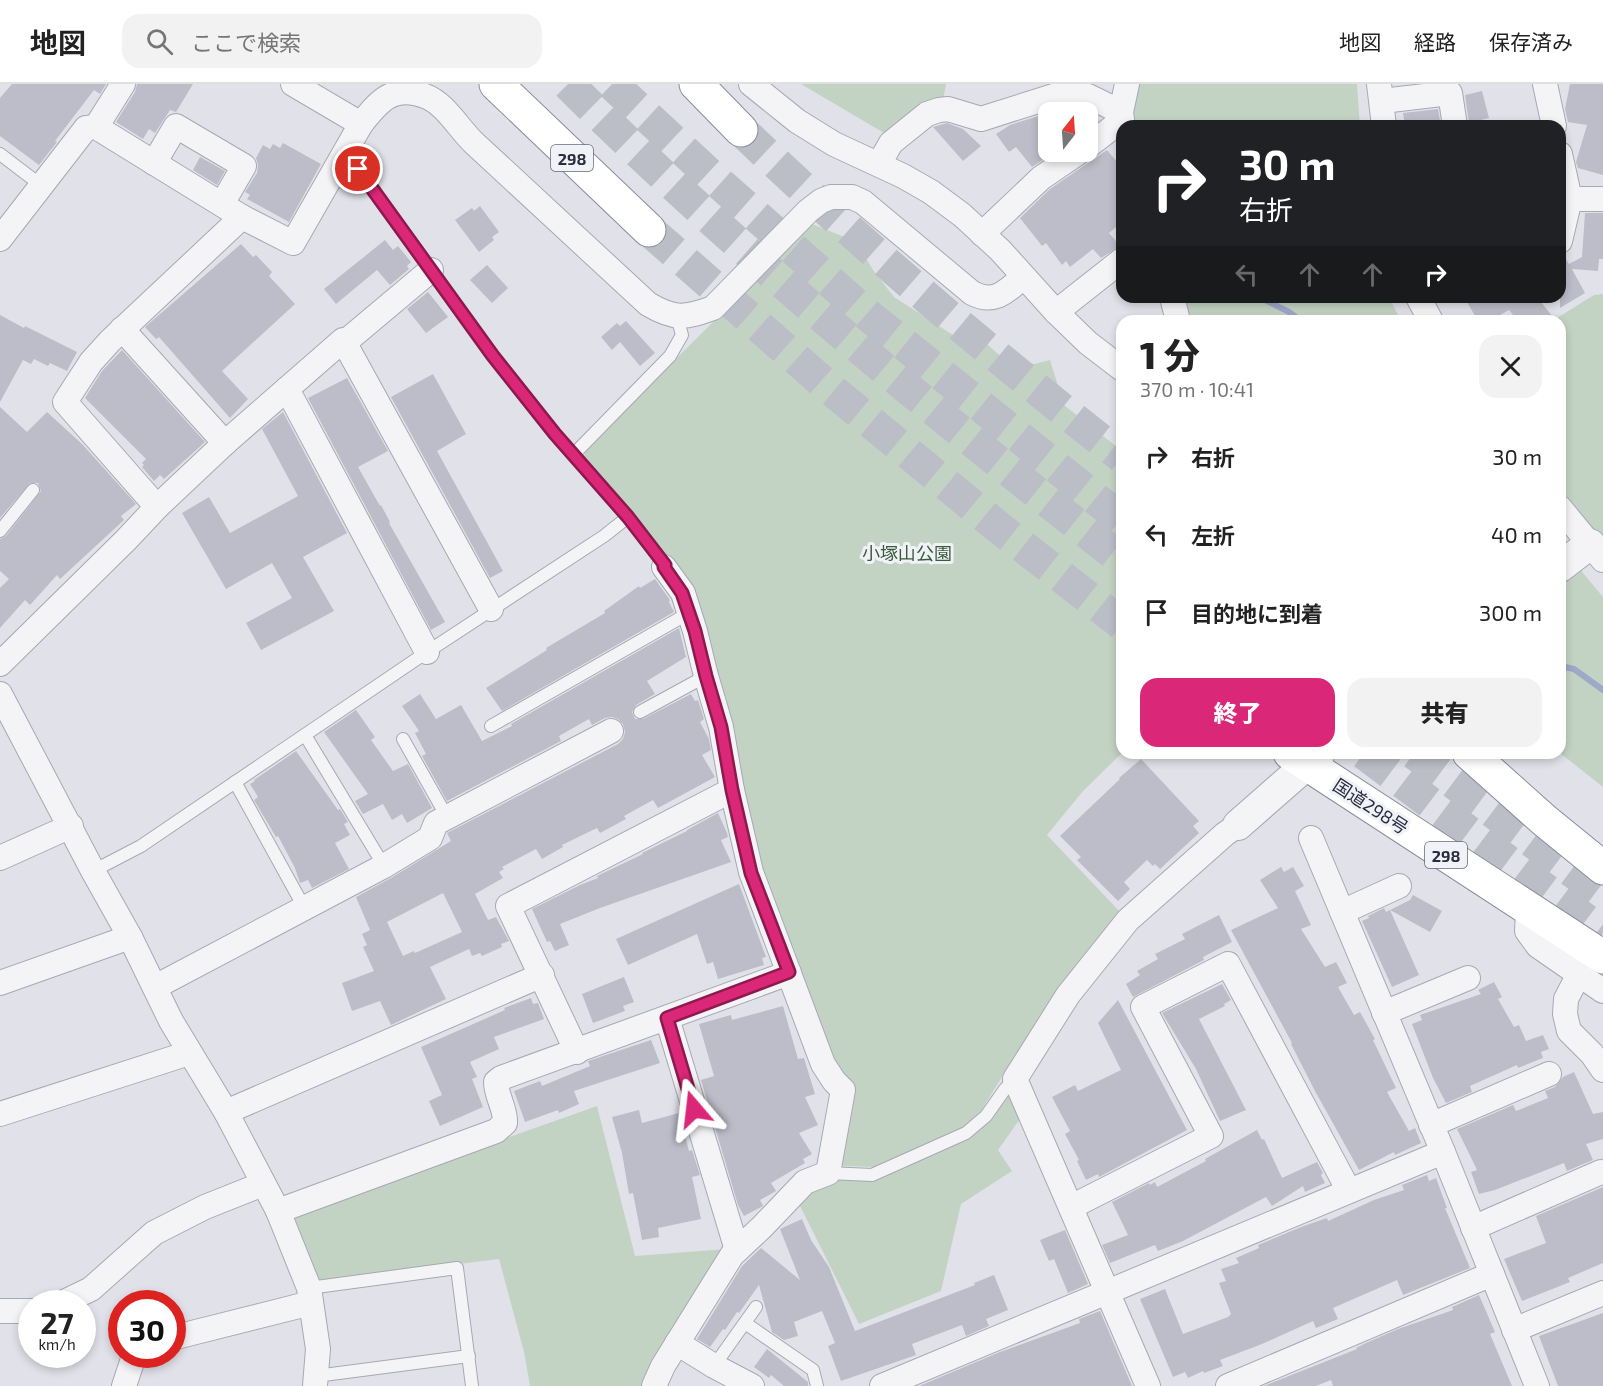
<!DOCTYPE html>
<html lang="ja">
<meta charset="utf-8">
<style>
:root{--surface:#fff;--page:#f2f2f2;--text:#222;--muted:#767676;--line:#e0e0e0;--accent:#db2777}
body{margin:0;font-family:"Exo 2","Noto Sans JP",sans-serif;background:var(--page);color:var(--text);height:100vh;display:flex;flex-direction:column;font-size:22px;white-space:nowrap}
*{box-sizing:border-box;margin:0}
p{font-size:20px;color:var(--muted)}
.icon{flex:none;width:33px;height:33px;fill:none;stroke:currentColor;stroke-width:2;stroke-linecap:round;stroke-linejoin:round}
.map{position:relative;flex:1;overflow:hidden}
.drawer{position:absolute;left:1116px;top:231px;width:450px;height:444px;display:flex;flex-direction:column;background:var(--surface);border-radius:18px;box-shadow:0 3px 9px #0003}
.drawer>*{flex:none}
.top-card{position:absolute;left:1116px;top:36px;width:450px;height:183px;border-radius:18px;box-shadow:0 3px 9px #0003;background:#202124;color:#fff;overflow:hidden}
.needle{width:39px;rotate:17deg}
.tools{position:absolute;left:1038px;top:18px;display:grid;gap:12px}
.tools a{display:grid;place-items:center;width:60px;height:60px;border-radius:12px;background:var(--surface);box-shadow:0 3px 9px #0003;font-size:30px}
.speed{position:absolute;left:18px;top:1206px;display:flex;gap:12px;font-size:30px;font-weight:700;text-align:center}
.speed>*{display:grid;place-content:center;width:78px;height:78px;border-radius:50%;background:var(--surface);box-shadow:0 3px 9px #0003;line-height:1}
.speed small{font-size:15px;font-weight:400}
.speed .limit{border:9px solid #d22;background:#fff;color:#111}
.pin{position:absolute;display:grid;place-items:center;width:51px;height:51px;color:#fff;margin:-26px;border:3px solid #fff;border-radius:50%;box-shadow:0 2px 6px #0007}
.me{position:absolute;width:66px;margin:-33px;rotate:343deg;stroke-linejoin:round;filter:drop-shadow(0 0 4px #0008)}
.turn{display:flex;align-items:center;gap:21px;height:126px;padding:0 24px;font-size:27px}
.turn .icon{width:78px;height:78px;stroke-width:2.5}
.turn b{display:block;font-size:42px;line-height:51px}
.lanes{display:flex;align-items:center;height:57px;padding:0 24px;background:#0003;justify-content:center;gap:30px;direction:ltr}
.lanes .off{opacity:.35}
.round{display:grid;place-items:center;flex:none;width:63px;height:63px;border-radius:18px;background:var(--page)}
.headline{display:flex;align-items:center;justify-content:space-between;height:102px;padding:0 24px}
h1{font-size:36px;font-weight:800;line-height:45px}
.action{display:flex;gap:12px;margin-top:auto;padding:12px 24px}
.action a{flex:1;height:69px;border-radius:18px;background:var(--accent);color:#fff;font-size:24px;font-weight:800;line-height:69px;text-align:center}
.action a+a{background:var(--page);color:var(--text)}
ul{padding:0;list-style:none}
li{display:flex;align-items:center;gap:18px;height:78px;padding:0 24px}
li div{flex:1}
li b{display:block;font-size:22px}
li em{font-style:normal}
header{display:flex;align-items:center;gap:36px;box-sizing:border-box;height:84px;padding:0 30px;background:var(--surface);border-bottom:2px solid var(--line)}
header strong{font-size:28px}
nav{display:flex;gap:33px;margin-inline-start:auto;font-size:21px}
.search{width:420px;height:54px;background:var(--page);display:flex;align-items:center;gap:15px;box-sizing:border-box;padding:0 21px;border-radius:18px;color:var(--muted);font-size:22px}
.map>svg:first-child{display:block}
.green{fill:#c3d3c3}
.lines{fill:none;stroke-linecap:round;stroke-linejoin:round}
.stream{stroke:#9ea8c7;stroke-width:6}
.building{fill:#bcbdc9;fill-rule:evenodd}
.trunk-tunnel{stroke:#bcbec7;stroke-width:33;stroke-dasharray:33 16;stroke-linecap:butt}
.motorway-tunnel{stroke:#bcbec7;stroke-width:33;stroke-dasharray:33 16;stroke-linecap:butt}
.service-casing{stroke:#a6a8b3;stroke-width:14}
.minor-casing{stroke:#a6a8b3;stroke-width:26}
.tertiary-casing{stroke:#a6a8b3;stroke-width:32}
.trunk-casing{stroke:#898c9f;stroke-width:35}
.service{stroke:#f4f4f7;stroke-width:12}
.minor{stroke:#f4f4f7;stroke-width:24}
.tertiary{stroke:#f4f4f7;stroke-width:30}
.trunk{stroke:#fff;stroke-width:33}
.route-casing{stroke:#8e194d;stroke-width:15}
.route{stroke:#db2777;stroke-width:10}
.labels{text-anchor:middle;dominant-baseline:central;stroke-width:6;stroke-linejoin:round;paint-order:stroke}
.shield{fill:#f1f2f7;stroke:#666877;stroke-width:1.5}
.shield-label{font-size:16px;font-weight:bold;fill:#2a2d40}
.park-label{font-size:18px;fill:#385b3a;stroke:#f1f2f7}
.street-label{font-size:18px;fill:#2a2d40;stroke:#f1f2f7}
</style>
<header>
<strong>地図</strong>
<div class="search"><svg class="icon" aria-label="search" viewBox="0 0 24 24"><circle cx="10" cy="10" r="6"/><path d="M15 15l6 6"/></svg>ここで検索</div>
<nav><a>地図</a><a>経路</a><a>保存済み</a></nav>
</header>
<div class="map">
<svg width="1603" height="1302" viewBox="0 0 1603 1302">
<rect width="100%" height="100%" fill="#e1e2e9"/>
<g class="green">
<polygon points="801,0 946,0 943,16 884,49"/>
<polygon points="1132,0 1357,0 1360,42 1129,42"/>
<polygon points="812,140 857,158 873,186 894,213 953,251 981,255 1004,275 1034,280 1050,276 1064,321 1122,367 1122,669 1083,707 1047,751 1122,830 1040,931 981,1027 962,1045 873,1083 844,1082 836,1078 832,976 761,788 727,625 706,543 693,514 669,477 584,372 588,362"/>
<polygon points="1603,210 1603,461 1560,409 1560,237 1552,237 1594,211"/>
<polygon points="1179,213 1389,213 1401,237 1186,237"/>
<polygon points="1579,484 1603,513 1603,703 1560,669 1560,497"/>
<polygon points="1009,1008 1025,1028 998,1066 1012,1087 961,1120 941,1207 859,1240 798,1118 831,1094 858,1095 967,1053"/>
<polygon points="597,1022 635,1172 726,1165 646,1302 530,1302 524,1268 499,1175 322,1197 317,1196 287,1132"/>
</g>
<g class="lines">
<g class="stream">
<polyline points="1259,213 1289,228 1301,237"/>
<polyline points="1560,582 1574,585 1603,606"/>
</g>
</g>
<g class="building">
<polygon points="12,0 106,0 100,10 94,6 55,57 57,58 39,81 0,52 0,14"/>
<polygon points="137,0 193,0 176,28 170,26 155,49 149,45 143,55 116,38 135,8"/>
<polygon points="1570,0 1603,0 1603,91 1578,84 1576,78 1587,41 1568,38 1565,25"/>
<polygon points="1482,7 1489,34 1469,39 1465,11"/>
<polygon points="1438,25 1441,42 1405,42 1403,29"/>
<polygon points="1048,29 1048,68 1054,68 1032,83 1016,63 1009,68 996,50 1010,41"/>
<polygon points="947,39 963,45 981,62 963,77 933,43"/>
<polygon points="283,59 321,80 289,138 247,115 250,111 245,108 257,89 258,81 256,74 263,61 270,65 273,60 280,64"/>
<polygon points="1107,66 1122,84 1122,138 1109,149 1120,162 1101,174 1093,165 1070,183 1066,177 1062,181 1046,159 1042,162 1020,134 1050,105"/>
<polygon points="200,73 225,87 217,101 193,86"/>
<polygon points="480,122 499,148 492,153 494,156 479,168 455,136 472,124 474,127"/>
<polygon points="1585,129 1603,129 1603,175 1599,175 1598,187 1572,185 1585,209 1560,224 1560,171 1563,171 1569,180 1582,173"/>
<polygon points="385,156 393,166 398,162 411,178 407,182 409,185 390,201 377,186 336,220 324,205"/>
<polygon points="241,160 253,173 256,171 272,188 269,192 295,220 222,287 248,315 230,334 159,253 156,255 145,243"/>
<polygon points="487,181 508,204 492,219 470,196"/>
<polygon points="428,208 448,233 426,249 407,225"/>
<polygon points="1464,213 1537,213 1556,237 1518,237 1509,226 1489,237 1478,237"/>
<polygon points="0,231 24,244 25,242 77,268 67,287 50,279 48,282 34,275 31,280 23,276 0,318"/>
<polygon points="626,237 655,269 640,282 620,258 612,266 601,253 617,239 620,242"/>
<polygon points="122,266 205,358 164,395 160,391 154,397 142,383 144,381 142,379 146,375 85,314 102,287"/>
<polygon points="433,290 466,350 437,367 503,487 490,494 391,313"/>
<polygon points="347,294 388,367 358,383 380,422 381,421 390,438 389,439 445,538 431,546 308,314"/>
<polygon points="0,323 27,348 47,328 83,361 136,420 121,432 124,436 60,495 57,491 30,521 25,516 0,544 0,504 9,495 0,487 0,455 6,452 41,407 38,399 30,399 0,434"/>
<polygon points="283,328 347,449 303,473 334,527 261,566 246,539 292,514 272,479 226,505 182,429 209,413 230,449 298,412 262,345"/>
<polygon points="655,495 670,516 669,518 674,528 502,627 486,604 547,566 546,564 605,529 604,527 639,502 640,504"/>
<path d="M679,544L686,573L647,597L655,610L636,621L632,628L635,635H643L691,610L695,617L698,616L704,635L700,638L709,655L711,666L702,671L715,693L658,724L653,716L624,732L626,735L600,749L597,744L562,761L563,763L542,775L536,765L502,783L504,785L499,788L503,794L475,810L488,836L496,833L509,857L501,860L502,863L482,872L480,869L472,872L469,865L430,883L446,915L391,941L380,917L352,927L342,899L374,887L363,863L367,861L362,850L370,846L356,813L391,794L451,757L447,749L618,660L623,655L625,648L623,640L618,635L612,633L605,634L592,641L589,635L559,652L561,657L447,717L422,672L426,670L415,649L419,647L402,622L420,610L436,635L461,621L482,657L512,642L511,640ZM443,809L462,848L415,869L414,867L403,872L387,838Z"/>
<polygon points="356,626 375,653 371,656 393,687 408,680 432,724 407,739 402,730 392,736 383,720 363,730 355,717 368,710 324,648"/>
<polygon points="296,667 338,726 340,725 348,738 344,740 350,751 335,759 349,785 312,804 308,796 300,799 295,784 278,752 276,753 254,716 258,713 250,700 255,697 254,696"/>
<polygon points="1141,675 1199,737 1193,742 1199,749 1160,785 1155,780 1153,782 1147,776 1124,798 1130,805 1118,817 1077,776 1081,773 1060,752 1120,695 1119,694"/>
<polygon points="718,729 727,749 728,753 721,756 731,778 600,824 560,840 569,861 555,867 550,857 547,858 532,825 580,801 598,794 597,792 643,770 642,769 687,747 687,746"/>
<polygon points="1281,783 1284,788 1293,783 1304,802 1295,807 1311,841 1301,845 1325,883 1336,878 1347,899 1338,903 1354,931 1360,928 1375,955 1373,956 1396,1004 1387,1008 1409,1047 1415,1044 1421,1059 1395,1071 1394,1068 1359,1086 1315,1007 1291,960 1292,959 1231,846 1278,824 1260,796"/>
<polygon points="739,800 766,873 762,874 764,881 718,895 713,878 707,880 697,850 628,881 616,855"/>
<polygon points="1413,811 1442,827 1430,848 1390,826 1410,816"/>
<polygon points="1384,824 1386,828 1390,826 1419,891 1392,903 1362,837 1369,834 1368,832"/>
<polygon points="1219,831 1232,858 1203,873 1204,876 1133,913 1126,900 1140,891 1137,887 1158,875 1155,870 1185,855 1182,850"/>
<polygon points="624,893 634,918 623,922 625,927 593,939 582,910"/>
<polygon points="1494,898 1502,913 1498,915 1514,943 1519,941 1526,957 1543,951 1549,965 1541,968 1543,974 1518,984 1517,981 1470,1002 1472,1008 1446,1019 1433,994 1412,940 1422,936 1420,931 1481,910 1478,906"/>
<polygon points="1222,900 1231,916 1224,920 1225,922 1199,935 1246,1026 1220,1037 1196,985 1162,929"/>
<polygon points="531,914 533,920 538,919 544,935 494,953 499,965 470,978 477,993 472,995 483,1023 440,1042 429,1017 442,1011 421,963 505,926 504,924"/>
<polygon points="1118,916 1187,1046 1099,1093 1098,1090 1086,1096 1077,1077 1079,1076 1065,1050 1070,1047 1052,1013 1075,1001 1078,1007 1121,986 1098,939"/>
<polygon points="783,922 798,975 804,974 815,1010 805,1013 818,1041 799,1049 812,1070 803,1075 805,1079 771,1099 776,1107 760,1116 763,1122 744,1132 738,1121 701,996 714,992 699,940 731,931 732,936"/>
<polygon points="651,956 660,979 574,1007 579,1020 559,1029 558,1026 525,1038 514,1007 540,997 542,1002 590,982 588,977"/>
<polygon points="1574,988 1593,1030 1603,1028 1603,1055 1586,1060 1593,1076 1567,1087 1564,1079 1495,1106 1479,1110 1471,1088 1477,1086 1457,1045 1513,1021 1516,1027 1548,1014 1545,1007 1555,1003 1563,993"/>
<polygon points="639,1026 642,1039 679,1029 689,1067 692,1066 700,1091 692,1093 701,1135 658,1144 659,1153 642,1156 633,1109 629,1110 622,1069 612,1033"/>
<polygon points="1257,1046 1262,1056 1264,1055 1282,1094 1317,1078 1323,1089 1321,1091 1325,1099 1305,1108 1303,1102 1272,1122 1266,1113 1183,1157 1158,1167 1155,1161 1110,1179 1102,1161 1128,1151 1112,1118 1149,1099 1150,1101 1155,1098 1157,1103 1206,1077 1205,1075"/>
<polygon points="1427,1091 1429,1097 1436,1094 1447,1124 1445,1124 1470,1184 1403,1211 1397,1196 1333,1224 1338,1235 1316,1244 1313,1237 1262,1260 1220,1276 1223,1282 1204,1289 1203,1287 1188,1294 1185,1288 1173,1293 1140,1215 1165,1205 1183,1250 1228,1233 1231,1230 1219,1199 1226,1197 1221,1185 1239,1179 1236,1174 1259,1164 1258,1161 1301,1143 1327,1134 1328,1137 1374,1116 1404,1106 1402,1101"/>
<polygon points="1603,1103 1603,1179 1568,1194 1570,1198 1522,1217 1504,1175 1546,1159 1536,1132"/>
<polygon points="802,1135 811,1156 829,1183 855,1247 975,1201 974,1199 994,1191 1008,1226 986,1235 989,1242 966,1252 962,1241 912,1260 916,1271 841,1297 828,1262 835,1259 822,1227 794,1238 798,1252 784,1256 772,1248 759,1201 739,1229 737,1228 725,1246 723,1245 710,1263 697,1255 742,1182 761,1164 800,1196 780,1145"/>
<polygon points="1065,1146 1088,1200 1068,1209 1054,1175 1049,1177 1040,1156"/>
<polygon points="1479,1211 1495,1248 1490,1250 1512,1302 1333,1302 1331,1296 1316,1302 1264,1302 1357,1265 1356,1264 1366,1259 1398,1245 1453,1226 1452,1223"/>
<polygon points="1100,1227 1132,1302 919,1302 1000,1268 1080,1239 1079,1235"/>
<polygon points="1603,1229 1603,1302 1558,1302 1539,1252"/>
<polygon points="767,1265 808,1298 808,1302 784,1302 771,1291 769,1294 754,1283"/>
</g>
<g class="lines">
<g class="trunk-tunnel">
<path d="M741,46C862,162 990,269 1122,373"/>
<polyline points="649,146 827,302 998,443 1122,540"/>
</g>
<g class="motorway-tunnel">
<path d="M568,0C741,172 931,326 1122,476"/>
<polyline points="612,0 709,90 869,232 1122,436"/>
<polyline points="1364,669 1603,849"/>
<polyline points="1414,669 1603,810"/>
</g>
<g class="service-casing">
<g id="service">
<polyline points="346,68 493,272 555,350 628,433 665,481 664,483"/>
<polyline points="0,70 42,102"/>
<polyline points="574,370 670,272 682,251 677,233"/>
<polyline points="0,447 33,406"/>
<polyline points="640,628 706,592"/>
<polyline points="491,642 689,529"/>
<polyline points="305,651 384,782"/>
<polyline points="403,655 447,733"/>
<polyline points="235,698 305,825"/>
<polyline points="93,787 141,762 427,568 604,452 628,433"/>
<polyline points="828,1089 872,1091 966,1049 986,1032 1005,1005 1015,995"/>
<polyline points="309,1204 457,1184 472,1302"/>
<polyline points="745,1239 813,1286 817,1302"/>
<polyline points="714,1282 756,1223"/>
<polyline points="316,1292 469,1272"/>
</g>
</g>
<g class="minor-casing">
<g id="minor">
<polyline points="293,0 361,40"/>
<polyline points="751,0 797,37 834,60 903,92 931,108 962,131 1000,166 1056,228 1088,259 1122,285"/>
<polyline points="1379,0 1384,42"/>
<polyline points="1545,0 1554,42"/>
<polyline points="1382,17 1450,9 1455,42"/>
<polyline points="1123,42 1121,28 1127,0"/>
<polyline points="96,43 123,0"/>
<polyline points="1088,62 1121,37"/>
<polyline points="1560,70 1570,115 1560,157"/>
<polyline points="154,79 176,42 244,82 222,120"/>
<polyline points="879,80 891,59 927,30 939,26 948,25 981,35 1063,9 1088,12 1121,28"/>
<polyline points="1570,115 1603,115"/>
<polyline points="982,150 1041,94 1079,68"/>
<path d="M0,155L86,44L96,43L242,133L293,159L361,40C379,17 393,0 425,12C445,19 459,45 474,59C532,113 590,166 648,220C675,236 685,234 713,224L808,127L821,117L831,113H852L863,118L972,209C995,221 1007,207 1023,193"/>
<polyline points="1172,213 1178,237"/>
<polyline points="1418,213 1431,237"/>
<polyline points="1056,228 1122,176"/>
<polyline points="122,245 225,359"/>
<polyline points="344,259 431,186"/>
<polyline points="287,305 427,568"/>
<polyline points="157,423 65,318 91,278 110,257 242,133"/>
<polyline points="1560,424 1603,476"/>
<polyline points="0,580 126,456 157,423 225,359 343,256 491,525"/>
<polyline points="0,610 93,787 130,853 171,937 226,1028 278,1127 309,1204 318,1265 315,1302"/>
<polyline points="1311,754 1443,1068 1537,1302"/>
<polyline points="0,774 71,742"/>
<polyline points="1528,825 1527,847 1538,862 1603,907"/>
<polyline points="1342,828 1399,802"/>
<polyline points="1579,890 1566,915 1565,930 1569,947 1592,970 1603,986"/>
<polyline points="0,899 130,853"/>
<polyline points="155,903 384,782 430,754 436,739 611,647"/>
<polyline points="1384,929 1468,894"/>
<polyline points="667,934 737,1166"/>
<polyline points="577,968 508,822 732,706"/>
<polyline points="226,1028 542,891"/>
<polyline points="0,1030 189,969"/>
<polyline points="1431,1041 1549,990"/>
<polyline points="1071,1123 1211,1052 1143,923 1228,880 1349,1107"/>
<path d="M278,1127L496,1047L505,1039C506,1025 496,1012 496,998L501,994L789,889"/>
<polyline points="1473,1144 1601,1088"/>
<polyline points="60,1220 91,1205 154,1149 205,1123 263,1100"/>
<polyline points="0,1227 32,1227"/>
<polyline points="1514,1246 1603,1209"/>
<polyline points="172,1254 311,1219"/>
<polyline points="677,1259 714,1282 752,1302"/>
<polyline points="124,1302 134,1272 137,1270"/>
<polyline points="654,1302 663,1282 732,1171 762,1143 805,1098 828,1089 843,1006 834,997 823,980 751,788 732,706 721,643 706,592 695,547 683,509 664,483"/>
<polyline points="882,1302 1443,1068"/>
<polyline points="1148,1302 1015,995 1068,911 1128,836 1225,750 1238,741"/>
<polyline points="1228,1302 1492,1190"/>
</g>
</g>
<g class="tertiary-casing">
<g id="tertiary">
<polyline points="1560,483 1590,460"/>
<polyline points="1238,741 1320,669"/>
</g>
</g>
<g class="trunk-casing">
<g id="trunk">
<polyline points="496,0 649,146"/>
<polyline points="696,0 741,46"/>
<polyline points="1290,669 1603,873"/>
<polyline points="1469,669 1544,736 1603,784"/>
</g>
</g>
<use href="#service" class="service"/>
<use href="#minor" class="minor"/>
<use href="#tertiary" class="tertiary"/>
<use href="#trunk" class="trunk"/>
</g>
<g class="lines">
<g class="route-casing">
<polyline id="route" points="358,85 493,272 555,350 628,433 665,481 664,483 682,509 695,547 706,592 721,643 732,706 751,789 789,888 667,934 694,1025"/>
</g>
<use href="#route" class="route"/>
</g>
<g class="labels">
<g class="shield">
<rect x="551" y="61" width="42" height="26" rx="4.5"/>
<rect x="1425" y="758" width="42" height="26" rx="4.5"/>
</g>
<g class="shield-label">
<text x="572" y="74">298</text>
<text x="1446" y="771">298</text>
</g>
<g class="park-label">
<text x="907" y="469">小塚山公園</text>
</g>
<g class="street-label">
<text transform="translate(1371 722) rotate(33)">国道298号</text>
</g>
</g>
</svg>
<div class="tools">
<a><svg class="needle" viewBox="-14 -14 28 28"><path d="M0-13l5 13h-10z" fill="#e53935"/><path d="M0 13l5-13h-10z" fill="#767676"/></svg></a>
</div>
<div class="speed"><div>27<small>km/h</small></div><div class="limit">30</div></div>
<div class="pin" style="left:358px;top:85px;background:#d93025"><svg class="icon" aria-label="arrive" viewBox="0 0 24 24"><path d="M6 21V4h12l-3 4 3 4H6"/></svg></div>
<svg class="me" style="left:694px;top:1025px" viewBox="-20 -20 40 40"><path d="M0-17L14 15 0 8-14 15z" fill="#db2777" stroke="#fff" stroke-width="4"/></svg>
<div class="top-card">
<div class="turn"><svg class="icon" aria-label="right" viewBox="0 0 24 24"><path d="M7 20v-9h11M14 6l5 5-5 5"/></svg><div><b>30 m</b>右折</div></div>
<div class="lanes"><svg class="icon off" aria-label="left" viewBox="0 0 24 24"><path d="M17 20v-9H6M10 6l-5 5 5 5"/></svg><svg class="icon off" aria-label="ahead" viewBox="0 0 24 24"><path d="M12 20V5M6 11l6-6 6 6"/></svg><svg class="icon off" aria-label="ahead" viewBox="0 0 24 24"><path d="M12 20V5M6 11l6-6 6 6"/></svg><svg class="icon" aria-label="right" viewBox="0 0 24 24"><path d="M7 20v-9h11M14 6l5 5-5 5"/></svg></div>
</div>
<section class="drawer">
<div class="headline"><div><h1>1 分</h1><p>370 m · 10:41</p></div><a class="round"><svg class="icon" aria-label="close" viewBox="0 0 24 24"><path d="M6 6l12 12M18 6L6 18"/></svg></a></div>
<ul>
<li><svg class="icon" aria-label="right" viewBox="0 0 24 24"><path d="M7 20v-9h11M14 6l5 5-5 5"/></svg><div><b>右折</b></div><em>30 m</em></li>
<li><svg class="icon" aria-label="left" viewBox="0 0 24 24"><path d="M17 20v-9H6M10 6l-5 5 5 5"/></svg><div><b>左折</b></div><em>40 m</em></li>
<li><svg class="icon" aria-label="arrive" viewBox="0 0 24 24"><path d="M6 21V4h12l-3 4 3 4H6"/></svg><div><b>目的地に到着</b></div><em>300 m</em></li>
</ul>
<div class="action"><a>終了</a><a>共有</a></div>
</section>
</div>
